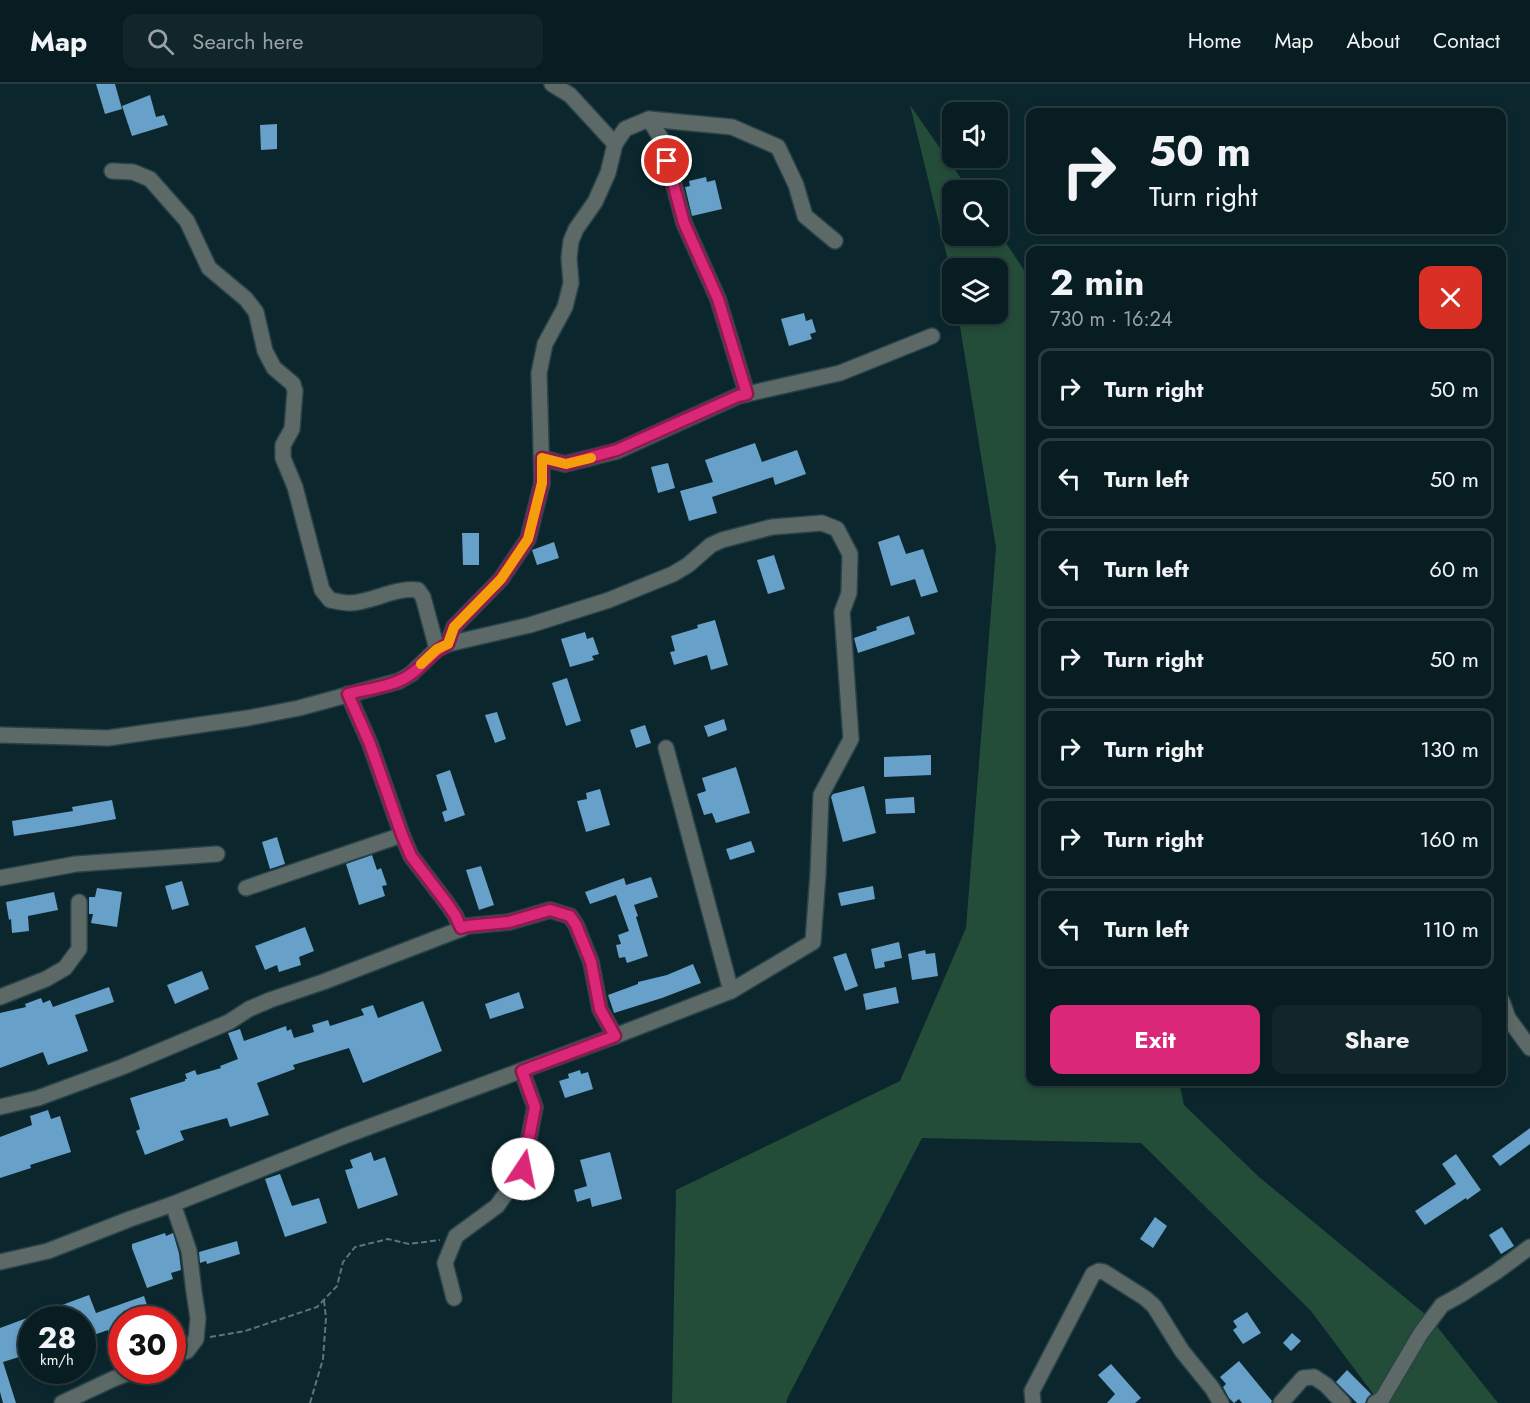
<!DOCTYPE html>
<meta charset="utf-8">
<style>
:root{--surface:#081d22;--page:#11262a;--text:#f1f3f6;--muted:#98a2a5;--line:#293b40;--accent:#db2777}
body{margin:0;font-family:Jost,sans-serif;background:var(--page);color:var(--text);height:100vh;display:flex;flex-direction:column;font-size:22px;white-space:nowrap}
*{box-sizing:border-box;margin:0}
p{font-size:20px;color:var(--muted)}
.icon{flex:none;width:33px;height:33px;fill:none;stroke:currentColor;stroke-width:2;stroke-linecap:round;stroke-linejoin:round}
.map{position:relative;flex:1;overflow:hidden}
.side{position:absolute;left:1026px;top:162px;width:480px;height:840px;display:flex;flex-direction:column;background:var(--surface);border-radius:12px;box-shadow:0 3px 9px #0003,0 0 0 2px var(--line)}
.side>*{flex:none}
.guide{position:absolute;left:1026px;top:24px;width:480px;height:126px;border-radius:12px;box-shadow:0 3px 9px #0003,0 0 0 2px var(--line);background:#081d22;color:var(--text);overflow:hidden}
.fabs{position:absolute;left:942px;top:18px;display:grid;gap:12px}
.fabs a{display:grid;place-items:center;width:66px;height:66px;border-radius:12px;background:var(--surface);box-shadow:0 3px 9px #0003,0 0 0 2px var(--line);font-size:30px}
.speed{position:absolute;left:18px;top:1222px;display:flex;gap:12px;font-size:30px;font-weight:700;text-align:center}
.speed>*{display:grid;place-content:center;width:78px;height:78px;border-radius:50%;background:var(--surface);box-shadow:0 3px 9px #0003,0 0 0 2px var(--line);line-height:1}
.speed small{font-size:15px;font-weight:400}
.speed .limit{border:9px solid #d22;background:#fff;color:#111}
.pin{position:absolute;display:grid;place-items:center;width:51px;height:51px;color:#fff;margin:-26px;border:3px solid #fff;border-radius:50%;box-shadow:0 2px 6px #0007}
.me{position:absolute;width:66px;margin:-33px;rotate:11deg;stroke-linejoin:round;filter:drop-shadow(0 0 4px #0008)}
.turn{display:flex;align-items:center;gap:21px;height:126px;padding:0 24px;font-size:27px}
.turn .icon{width:78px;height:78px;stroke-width:2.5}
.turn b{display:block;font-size:42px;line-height:51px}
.round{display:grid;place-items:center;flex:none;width:63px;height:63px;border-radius:12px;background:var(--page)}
.headline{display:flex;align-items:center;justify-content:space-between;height:102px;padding:0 24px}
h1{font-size:36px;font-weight:700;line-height:45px}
.button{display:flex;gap:12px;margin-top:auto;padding:12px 24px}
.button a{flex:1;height:69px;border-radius:12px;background:var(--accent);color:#fff;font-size:24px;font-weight:700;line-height:69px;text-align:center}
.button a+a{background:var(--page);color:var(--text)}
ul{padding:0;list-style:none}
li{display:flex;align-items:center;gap:18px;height:81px;margin:0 12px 9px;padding:0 12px;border:3px solid var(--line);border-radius:12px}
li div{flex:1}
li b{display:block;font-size:22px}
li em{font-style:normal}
header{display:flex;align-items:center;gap:36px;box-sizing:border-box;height:84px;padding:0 30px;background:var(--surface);border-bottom:2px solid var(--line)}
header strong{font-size:28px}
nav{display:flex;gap:33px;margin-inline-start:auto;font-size:21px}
.search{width:420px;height:54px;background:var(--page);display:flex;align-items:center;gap:15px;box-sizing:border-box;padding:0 21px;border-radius:12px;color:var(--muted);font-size:22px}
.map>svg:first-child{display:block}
.green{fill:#244d39}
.building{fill:#67a0c9}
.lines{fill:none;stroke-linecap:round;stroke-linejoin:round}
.minor-casing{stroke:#294348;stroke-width:18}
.path{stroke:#5d7479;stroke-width:2;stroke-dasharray:6 3;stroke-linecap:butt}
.minor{stroke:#5c6967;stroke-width:15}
.route-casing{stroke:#8e194d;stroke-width:15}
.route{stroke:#db2777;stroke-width:10}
.slow{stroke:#f59e0b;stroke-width:10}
</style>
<header>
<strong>Map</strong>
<div class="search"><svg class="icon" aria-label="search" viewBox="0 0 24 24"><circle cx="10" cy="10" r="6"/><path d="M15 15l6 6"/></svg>Search here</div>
<nav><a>Home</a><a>Map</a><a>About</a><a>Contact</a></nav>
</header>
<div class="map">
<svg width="1530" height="1319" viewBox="0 0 1530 1319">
<rect width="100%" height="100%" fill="#0b272d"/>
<polygon class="green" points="910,21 969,106 952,106 952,152 998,152 998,147 1030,195 1030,998 1179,998 1184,1021 1259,1093 1431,1235 1498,1319 1380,1319 1311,1227 1141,1059 922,1054 788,1313 786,1319 672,1319 676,1106 900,997 966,844 996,464 958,230 998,230 998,184 952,184 952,193"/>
<g class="building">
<polygon points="96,0 115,0 122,25 105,30"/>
<polygon points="150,11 156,33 164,31 168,41 132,52 122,22"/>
<polygon points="277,40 277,65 261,66 260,41"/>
<polygon points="706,93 707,98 715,96 722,125 692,132 685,103 690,102 689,97"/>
<polygon points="804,229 806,237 812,235 816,248 810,250 812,255 789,262 781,235"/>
<polygon points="755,359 762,378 797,366 806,390 775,401 773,393 712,413 717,429 689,437 680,407 713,398 705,376"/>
<polygon points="668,379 675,404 658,409 651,383"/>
<polygon points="462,449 479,449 479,481 463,481"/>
<polygon points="899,451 906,470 923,465 938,508 921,513 915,495 891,502 878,458"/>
<polygon points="554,458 559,474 537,481 532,466"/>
<polygon points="774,471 785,505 768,510 757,476"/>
<polygon points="909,532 915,550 858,569 854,554 877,546 876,543"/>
<polygon points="715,536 728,581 711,586 707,571 674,581 670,568 675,567 671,552 698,544 697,541"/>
<polygon points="585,548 587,555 593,553 599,570 592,572 594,576 570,583 561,555"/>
<polygon points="567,594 581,637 566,642 552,599"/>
<polygon points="497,628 506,655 495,659 485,631"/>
<polygon points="724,635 727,646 708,653 704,642"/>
<polygon points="645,641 651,659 636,664 630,646"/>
<polygon points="931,671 931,691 884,693 884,673"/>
<polygon points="736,683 750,729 716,739 712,729 704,731 697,710 706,707 702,694"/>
<polygon points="450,686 465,731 445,738 442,728 447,726 436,691"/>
<polygon points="864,702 876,749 843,758 831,713 833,710"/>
<polygon points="600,705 610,741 586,748 577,717 587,715 586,709"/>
<polygon points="914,713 915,729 886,730 885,715"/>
<polygon points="112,716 116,735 72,743 14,752 12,737 73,727 72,723"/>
<polygon points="277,753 285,780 270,785 262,758"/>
<polygon points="751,757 755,768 730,776 726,765"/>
<polygon points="372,771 377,786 381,784 387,801 382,802 385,812 359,821 346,780"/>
<polygon points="481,782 494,821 479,826 466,786"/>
<polygon points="651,793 658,813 634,821 638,832 636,833 648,872 627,879 625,873 619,874 616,861 621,860 618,851 629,847 616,811 590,820 585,808 624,794 626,801"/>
<polygon points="182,797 189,821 172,826 165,802"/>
<polygon points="873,802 875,815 841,822 838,809"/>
<polygon points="97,804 122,808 117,843 91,839 93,830 89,830 89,813 95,813"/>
<polygon points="54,808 58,826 28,832 29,847 12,849 11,835 9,836 6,818"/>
<polygon points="305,843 314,867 299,873 301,881 279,888 277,881 265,886 255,862"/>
<polygon points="899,858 902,874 884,878 885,883 875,885 871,865"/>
<polygon points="925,866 926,870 935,869 938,892 912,896 908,870"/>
<polygon points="846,869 858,902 845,907 833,873"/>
<polygon points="693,880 701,899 662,914 614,929 608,911 638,900 638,898 667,891"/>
<polygon points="202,887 209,905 175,920 167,901"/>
<polygon points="109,903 114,918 75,931 88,967 48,981 43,968 0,984 0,929 26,923 25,920 41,914 43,919 50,916 53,923"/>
<polygon points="896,903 899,919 866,926 863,910"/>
<polygon points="519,908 524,924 490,935 485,920"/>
<polygon points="423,917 442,967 363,999 349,964 293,981 295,985 257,999 269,1031 230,1043 227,1034 180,1047 184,1056 145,1071 136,1047 140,1045 130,1014 185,997 185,995 187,995 185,990 195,986 197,991 221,984 220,982 238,975 228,949 240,945 244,957 286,942 287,947 291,945 294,954 314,948 312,941 328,936 330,942 364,931 361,925 373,921 378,934"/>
<polygon points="580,986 581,990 588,988 593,1005 565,1014 559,997 569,994 568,990"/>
<polygon points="48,1026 51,1035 60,1032 71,1068 30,1081 31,1084 0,1094 0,1053 32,1041 30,1032"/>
<polygon points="1530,1044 1530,1060 1500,1082 1492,1072"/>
<polygon points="371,1068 374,1077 385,1073 398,1111 358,1125 345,1086 353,1084 350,1076"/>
<polygon points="610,1068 622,1115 592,1123 590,1114 577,1118 574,1106 587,1102 580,1076"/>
<polygon points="1456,1070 1481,1106 1467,1116 1466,1114 1425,1141 1415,1127 1456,1100 1442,1080"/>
<polygon points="280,1090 292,1122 319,1114 327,1139 285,1153 265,1095"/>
<polygon points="1155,1133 1167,1142 1153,1164 1140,1155"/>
<polygon points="1502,1143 1514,1162 1501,1170 1489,1151"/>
<polygon points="165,1149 166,1152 173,1149 179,1169 181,1186 171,1189 173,1195 147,1204 132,1164 132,1160"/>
<polygon points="237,1157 240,1170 207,1180 206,1177 200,1179 199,1168"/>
<polygon points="89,1211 96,1229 144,1212 152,1236 122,1236 122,1245 109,1250 108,1246 82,1255 82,1231 69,1236 32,1236 32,1269 3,1278 16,1319 3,1319 0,1308 0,1244"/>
<polygon points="1247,1228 1261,1249 1243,1260 1233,1246 1237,1243 1233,1237"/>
<polygon points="1292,1249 1301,1257 1291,1267 1283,1259"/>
<polygon points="1239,1277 1272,1317 1271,1319 1242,1319 1239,1315 1234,1319 1229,1314 1223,1303 1226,1300 1220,1293"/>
<polygon points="1111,1280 1141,1314 1135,1319 1107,1319 1115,1310 1098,1291"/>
<polygon points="1347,1286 1371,1310 1367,1314 1365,1319 1357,1319 1336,1298"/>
</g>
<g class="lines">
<g class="minor-casing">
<g id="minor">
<polyline points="552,0 570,11 615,60"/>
<polyline points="649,35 662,56 684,139 718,215 747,310"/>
<path d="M112,87L133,88L150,95L187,137L209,184L246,215L256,228L265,267L274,284L293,300L295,307L292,345L283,361V374L295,403L322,506L330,516C336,517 343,519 350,519C373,518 395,503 418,506L423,513L437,565"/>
<polyline points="542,374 565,380 617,367 738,312 840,289 932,252"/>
<polyline points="448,560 454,543 501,495 528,455 542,399 539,289 545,260 565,223 571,199 569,174 571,157 576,145 595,118 608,89 615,60 625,45 649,35 732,43 778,63 796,101 805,132 835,157"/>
<polyline points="348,610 370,660 402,751 411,772 446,818 455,831 461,845"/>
<polyline points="0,651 108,654 248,634 299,624 399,597 411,590 437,565 448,560 530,541 609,516 673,490 688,481 711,461 722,456 772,443 822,439 837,445 850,470 849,509 842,528 851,655 821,711 818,790 813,858 731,907 615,952 600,925 591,878 576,841 570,832 550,826 509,838 467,842 461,845 323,898 270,916 249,925 229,938 122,983 38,1014 0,1023"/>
<polyline points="666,664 731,907"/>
<polyline points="0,794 76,780 217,770"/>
<polyline points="246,804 402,751"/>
<polyline points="0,913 46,895 65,884 79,865 79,818"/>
<polyline points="1502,917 1508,934 1530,964"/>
<polyline points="0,1178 48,1167 130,1135 173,1120 347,1051 615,952"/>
<polyline points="454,1214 445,1179 456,1152 497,1122 523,1085 535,1023 522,987"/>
<polyline points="172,1272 187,1267 196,1255 198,1234 194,1208 189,1167 173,1120"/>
<polyline points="62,1319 113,1295 134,1287"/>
<polyline points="1033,1319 1032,1307 1093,1190 1099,1187 1104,1188 1145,1214 1154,1222 1182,1267 1212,1304 1221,1319"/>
<polyline points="1281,1319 1303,1294 1314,1293 1326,1301 1343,1319"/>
<polyline points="1375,1319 1382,1315 1421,1249 1442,1221 1462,1210 1496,1188 1530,1163"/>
</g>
</g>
<g class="path">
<polyline points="210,1253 245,1247 317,1223 337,1202 343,1178 355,1163 388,1155 409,1160 440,1156"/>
<polyline points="310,1319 323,1275 326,1234 324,1216"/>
</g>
<use href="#minor" class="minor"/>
</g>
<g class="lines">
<g class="route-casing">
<path id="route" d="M523,1085L535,1023L522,987L615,952L600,925L591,878L576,841L570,832L550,826L509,838L467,842L461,844L455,831L446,818L411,772L402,751L370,660L348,610C367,605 396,602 411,590C425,580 431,568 448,560L454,543L501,495L528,455L542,399V374L566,380L617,366L738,312L747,310L718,215L684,139L667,77"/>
</g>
<use href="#route" class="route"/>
<polyline class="slow" points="421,580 437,565 448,560 454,543 501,495 528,455 542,399 542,374 566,380 591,374"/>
</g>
</svg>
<div class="fabs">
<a><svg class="icon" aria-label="sound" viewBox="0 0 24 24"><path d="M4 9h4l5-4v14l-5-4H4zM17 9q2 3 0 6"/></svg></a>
<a><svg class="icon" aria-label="search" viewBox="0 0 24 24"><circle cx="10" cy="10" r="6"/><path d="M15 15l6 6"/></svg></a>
<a><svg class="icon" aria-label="layers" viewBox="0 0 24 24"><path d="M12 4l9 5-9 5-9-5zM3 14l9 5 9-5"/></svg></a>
</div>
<div class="speed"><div>28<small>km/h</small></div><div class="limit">30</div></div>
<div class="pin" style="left:667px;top:77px;background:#d93025"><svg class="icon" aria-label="arrive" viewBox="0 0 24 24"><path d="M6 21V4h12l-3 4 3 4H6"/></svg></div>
<svg class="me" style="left:523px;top:1085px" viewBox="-20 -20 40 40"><circle r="19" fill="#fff"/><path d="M0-13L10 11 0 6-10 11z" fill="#db2777"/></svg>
<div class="guide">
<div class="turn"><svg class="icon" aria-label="right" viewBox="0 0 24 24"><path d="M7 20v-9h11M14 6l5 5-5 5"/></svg><div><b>50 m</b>Turn right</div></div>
</div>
<section class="side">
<div class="headline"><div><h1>2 min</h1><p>730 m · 16:24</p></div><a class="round" style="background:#d93025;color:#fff"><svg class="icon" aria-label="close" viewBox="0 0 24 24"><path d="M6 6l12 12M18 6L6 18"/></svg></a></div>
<ul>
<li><svg class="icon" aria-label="right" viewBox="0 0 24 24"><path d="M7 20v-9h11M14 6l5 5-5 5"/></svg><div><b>Turn right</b></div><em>50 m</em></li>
<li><svg class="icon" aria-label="left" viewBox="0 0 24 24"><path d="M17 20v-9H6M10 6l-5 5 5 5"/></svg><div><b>Turn left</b></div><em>50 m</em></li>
<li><svg class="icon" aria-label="left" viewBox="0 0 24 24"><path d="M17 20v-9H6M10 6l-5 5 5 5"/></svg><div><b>Turn left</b></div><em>60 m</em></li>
<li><svg class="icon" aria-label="right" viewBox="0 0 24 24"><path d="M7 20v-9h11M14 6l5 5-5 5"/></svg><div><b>Turn right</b></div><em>50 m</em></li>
<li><svg class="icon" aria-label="right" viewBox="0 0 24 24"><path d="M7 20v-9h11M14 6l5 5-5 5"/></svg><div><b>Turn right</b></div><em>130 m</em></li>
<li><svg class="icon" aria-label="right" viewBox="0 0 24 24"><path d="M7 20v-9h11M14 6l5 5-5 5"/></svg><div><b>Turn right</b></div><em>160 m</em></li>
<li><svg class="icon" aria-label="left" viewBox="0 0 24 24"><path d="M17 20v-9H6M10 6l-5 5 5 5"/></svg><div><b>Turn left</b></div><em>110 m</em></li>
</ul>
<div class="button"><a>Exit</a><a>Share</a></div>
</section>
</div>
